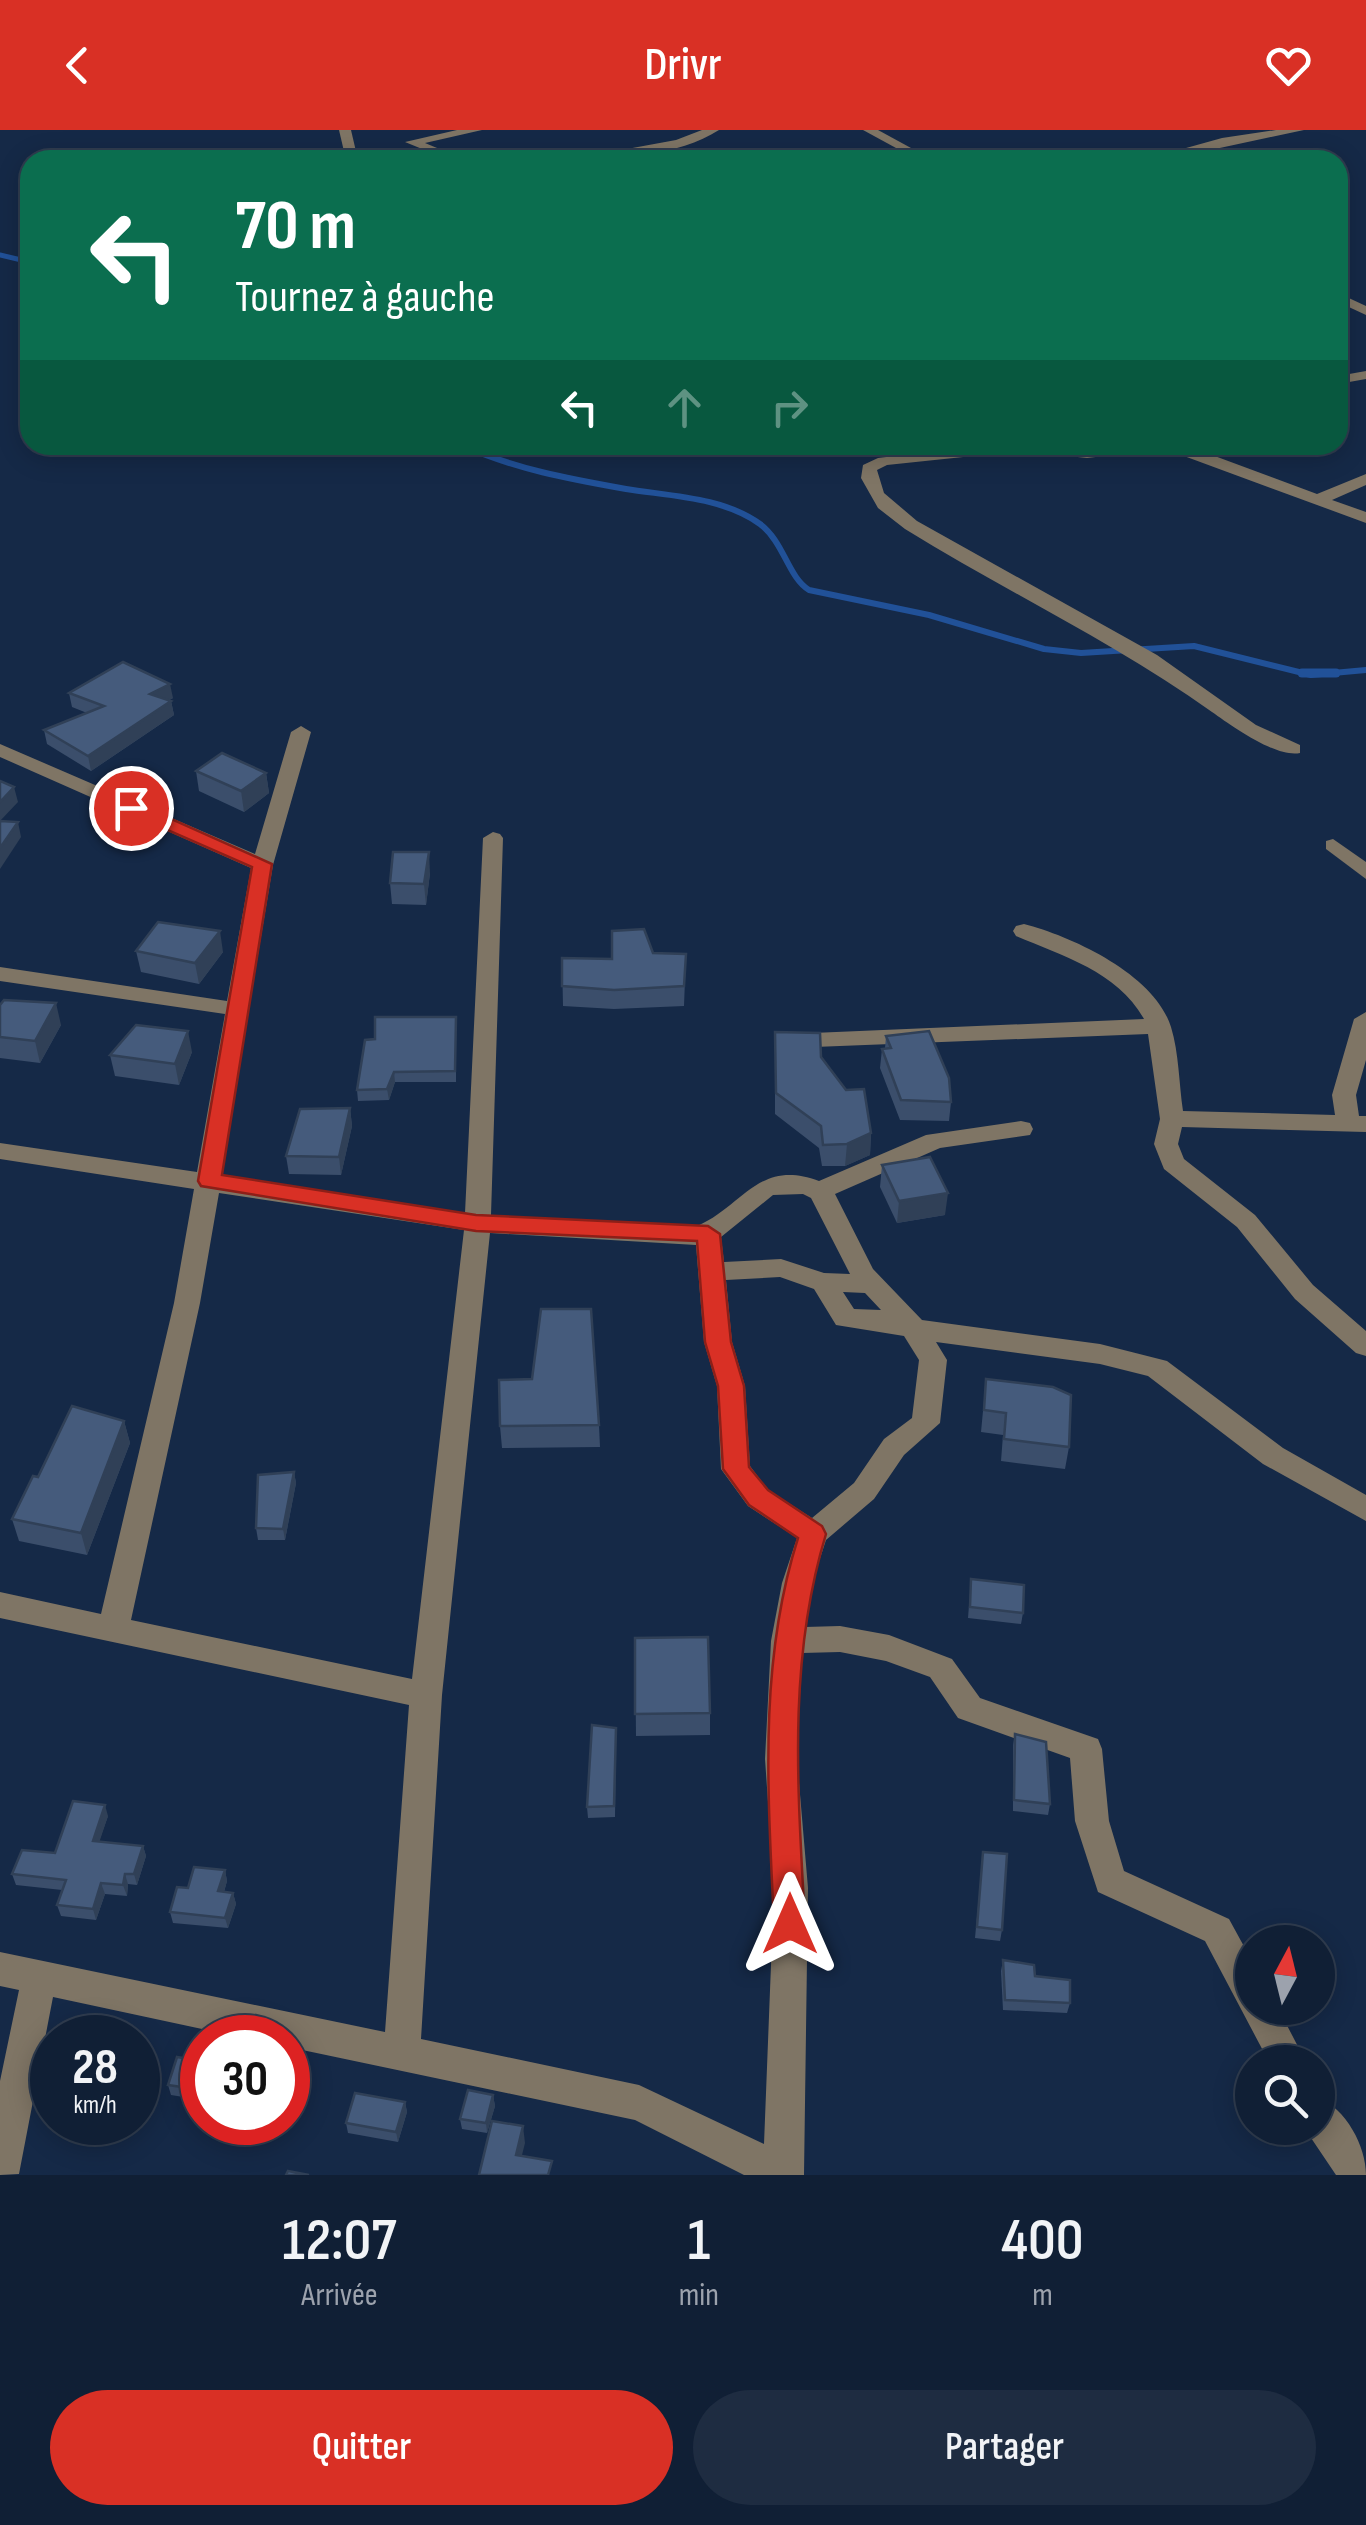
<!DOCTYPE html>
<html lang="fr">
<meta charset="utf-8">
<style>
:root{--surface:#101f35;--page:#1e2c41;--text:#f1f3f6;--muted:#9ca2ad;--line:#303d50;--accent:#d93025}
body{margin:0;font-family:"Sofia Sans Condensed",sans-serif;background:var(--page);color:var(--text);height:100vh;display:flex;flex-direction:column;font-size:38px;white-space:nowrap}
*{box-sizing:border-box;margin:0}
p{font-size:32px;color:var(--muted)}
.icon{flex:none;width:55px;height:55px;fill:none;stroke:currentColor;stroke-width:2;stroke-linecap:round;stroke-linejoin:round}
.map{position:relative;height:2045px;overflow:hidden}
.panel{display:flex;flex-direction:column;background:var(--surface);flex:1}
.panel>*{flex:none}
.banner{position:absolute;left:20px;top:20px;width:1328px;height:305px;border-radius:30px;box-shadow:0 5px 25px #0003,0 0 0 2px var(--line);background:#0b6e4f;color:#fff;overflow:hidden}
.needle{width:65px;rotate:7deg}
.buttons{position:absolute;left:1235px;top:1795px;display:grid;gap:20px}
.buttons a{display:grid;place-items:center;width:100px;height:100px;border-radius:50%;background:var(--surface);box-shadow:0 5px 25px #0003,0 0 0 2px var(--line);font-size:50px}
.speed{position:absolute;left:30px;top:1885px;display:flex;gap:20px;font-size:50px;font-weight:700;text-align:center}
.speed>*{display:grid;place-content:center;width:130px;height:130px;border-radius:50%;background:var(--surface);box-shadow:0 5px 25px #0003,0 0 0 2px var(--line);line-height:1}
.speed small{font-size:25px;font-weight:400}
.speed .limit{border:15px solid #d22;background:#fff;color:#111}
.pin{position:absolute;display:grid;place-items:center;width:85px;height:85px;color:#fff;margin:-42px;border:5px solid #fff;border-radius:50%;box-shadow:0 2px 10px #0007}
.me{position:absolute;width:110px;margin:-55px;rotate:0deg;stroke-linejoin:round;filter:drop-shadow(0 0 8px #0008)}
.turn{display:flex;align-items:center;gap:35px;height:210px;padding:0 50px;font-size:45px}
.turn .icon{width:130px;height:130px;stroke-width:2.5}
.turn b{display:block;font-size:70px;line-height:85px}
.lanes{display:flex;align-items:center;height:95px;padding:0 50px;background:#0003;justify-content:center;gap:50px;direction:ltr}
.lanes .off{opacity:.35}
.eta{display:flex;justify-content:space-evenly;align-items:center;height:170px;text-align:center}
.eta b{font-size:60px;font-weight:600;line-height:70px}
.cta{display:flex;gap:20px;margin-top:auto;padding:20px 50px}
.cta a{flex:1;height:115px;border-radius:60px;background:var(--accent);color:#fff;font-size:40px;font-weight:600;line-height:115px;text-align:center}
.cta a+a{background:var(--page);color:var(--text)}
header{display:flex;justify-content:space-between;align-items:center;height:130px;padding:0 50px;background:var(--accent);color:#fff;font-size:45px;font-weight:600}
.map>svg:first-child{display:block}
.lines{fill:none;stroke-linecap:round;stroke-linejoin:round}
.stream-far2{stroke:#215198;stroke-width:5}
.stream-far1{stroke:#215198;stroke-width:6}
.stream{stroke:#215198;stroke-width:9}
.minor{fill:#7f7565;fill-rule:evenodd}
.wall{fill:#3b4e6b}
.shaded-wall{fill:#304057}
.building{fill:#455b7c;stroke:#304057;stroke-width:2.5}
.route{fill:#d93025;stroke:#8d1f18;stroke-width:2.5}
</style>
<header><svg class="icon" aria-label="back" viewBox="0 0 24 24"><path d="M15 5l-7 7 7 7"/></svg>Drivr<svg class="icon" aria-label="heart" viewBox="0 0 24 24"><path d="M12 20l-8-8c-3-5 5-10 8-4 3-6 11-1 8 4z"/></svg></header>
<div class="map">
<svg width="1366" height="2045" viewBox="0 0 1366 2045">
<rect width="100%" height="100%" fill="#152947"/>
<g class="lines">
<polyline class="stream-far2" points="0,125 30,132"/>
<path class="stream-far1" d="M462,315C514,339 570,349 626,359C669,366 723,367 760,394C784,412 788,447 809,460L929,485L1044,519L1081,523L1194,516L1311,545L1366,540"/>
<polyline class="stream" points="1302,543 1336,543"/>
<g class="minor">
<polygon points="339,0 351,0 358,30 346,30"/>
<polygon points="457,0 482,0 425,13 466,30 449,30 405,12"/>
<path d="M702,0H719C679,26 613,30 567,30L676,10Z"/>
<polygon points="863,0 878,0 933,30 918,30"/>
<polygon points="1276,0 1304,0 1164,30 1143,30 1222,8"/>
<polygon points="1338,163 1366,176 1366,185 1338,172"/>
<polygon points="1366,241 1366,249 1338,254 1338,246"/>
<path d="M987,315L1087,318L1185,315L1317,364L1366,344V355L1332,370L1366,382V393L1165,319L1087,328L1021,321L887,335L877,340L884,363L917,391L1157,525L1256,595L1300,615V623C1276,628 1232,596 1212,582C1114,512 1007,462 905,399L878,378L861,348L863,335L878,328Z"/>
<path d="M301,596L311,602L273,735L221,1046L465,1083L483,708L493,702L500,704L503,708L491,1085L692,1098C741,1081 756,1027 819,1051L926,1005L1021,991L1030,993L1033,999L1030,1005L940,1018L835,1064L873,1139L922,1190L1100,1214L1167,1231L1283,1318L1366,1365V1391L1263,1334L1148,1246L1100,1234L936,1212L947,1230L940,1293L904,1325L874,1369L826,1410L812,1453L805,1497L840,1496L889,1505L952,1529L980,1568L1098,1609L1102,1619L1109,1691L1124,1741L1229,1789L1252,1831V1878H1278L1306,1932H1269L1205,1811L1098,1762L1075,1691L1070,1628L958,1588L930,1547L886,1531L840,1522L802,1523L797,1629L808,1758L804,2045H744L635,1990L288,1917V1908H244L53,1867L19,2044L0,2045V1951L19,1860L0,1856V1822L385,1902L409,1575L0,1488V1462L101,1484L174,1173L194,1059L0,1029V1013L197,1042L225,884L0,851V837L227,871L251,738L0,627V614L255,724L291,602ZM219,1063L464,1100L412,1549L131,1490L200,1173ZM803,1064L811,1068L850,1144L824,1143L781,1129L724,1132L721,1107L773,1065ZM490,1103L696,1115L704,1212L717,1256L721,1339L748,1376L797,1408L782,1453L771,1511L765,1629L774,1758L764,2014L639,1955L421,1909L442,1565ZM780,1147L814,1159L836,1195L904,1206L919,1230L912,1288L884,1309L854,1353L812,1388L768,1360L750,1336L745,1256L732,1212L726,1150ZM843,1162L865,1163L881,1180L854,1179Z"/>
<polygon points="1333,709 1366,732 1366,749 1326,719 1326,711"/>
<path d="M1024,794C1074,807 1155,845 1171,897C1179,923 1179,954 1183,981L1335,985L1332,965L1354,889L1366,882V930L1356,965L1359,986H1366V1002L1182,997L1178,1014L1184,1029L1255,1085L1313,1155L1366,1201V1226L1356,1223L1295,1169L1237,1097L1164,1039L1154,1014L1160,989L1148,904L789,918L777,911L789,904L1144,889C1118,842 1063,826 1016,806L1013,801L1016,796Z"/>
<path d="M1318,1967C1346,1979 1366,2016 1366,2045H1336L1305,1999L1318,1998Z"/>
</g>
</g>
<g class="wall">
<polygon points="69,563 173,568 169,570 171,571 174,585 91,641 47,614 44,600 87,583 72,577"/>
<polygon points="196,641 266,643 269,663 244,682 199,661"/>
<polygon points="430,743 426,775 392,774 390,753"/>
<polygon points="136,821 223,822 199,854 141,842"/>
<polygon points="653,823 686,824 684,876 614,879 563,876 562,828 612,829"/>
<polygon points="0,875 61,895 40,933 0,928"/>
<polygon points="456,898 456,952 395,952 389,970 358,971 357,960"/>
<polygon points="775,902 821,927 871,1003 870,1025 845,1036 822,1036 819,1018 775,984"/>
<polygon points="886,906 951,972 949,991 900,990 880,938 882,919 885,918"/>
<polygon points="192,922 179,955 115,946 110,925"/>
<polygon points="350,978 352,996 341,1045 289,1044 286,1026"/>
<polygon points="882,1035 945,1085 897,1093 880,1057"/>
<polygon points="986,1249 1069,1317 1065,1339 1001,1331 1003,1305 981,1302"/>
<polygon points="124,1291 130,1313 87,1425 19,1411 12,1389 38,1347"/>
<polygon points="599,1295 600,1317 502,1318 500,1296"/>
<polygon points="294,1342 296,1353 285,1410 258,1410 256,1398"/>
<polygon points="971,1449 1023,1483 1021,1494 968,1488"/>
<polygon points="635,1508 710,1583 710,1605 636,1606"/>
<polygon points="1015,1604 1050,1674 1048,1685 1013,1681 1013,1615"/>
<polygon points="616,1609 615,1687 588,1688 587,1677"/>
<polygon points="108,1686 99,1711 143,1716 146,1726 137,1755 128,1754 127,1766 105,1764 96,1790 61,1786 57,1775 62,1760 16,1755 12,1744 55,1723"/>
<polygon points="983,1722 1002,1800 1000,1811 975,1808"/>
<polygon points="225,1740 227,1751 224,1762 233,1763 236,1774 228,1798 173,1793 170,1782 188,1758"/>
<polygon points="1003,1830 1035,1846 1070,1873 1067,1883 1003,1880 1001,1841"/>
<polygon points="202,1931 202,1970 171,1965 168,1955"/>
<polygon points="493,1965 495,1976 487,2003 462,1999 460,1989"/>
<polygon points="405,1972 407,1982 398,2012 348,2003 346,1993"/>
</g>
<g class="shaded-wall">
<polygon points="170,554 173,568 153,578 150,564"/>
<polygon points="171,571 174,585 91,641 88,626"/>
<polygon points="266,643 269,663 244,682 241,661"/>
<polygon points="14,657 18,672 0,691 0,672"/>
<polygon points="18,692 21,707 0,739 0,718"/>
<polygon points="429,722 430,743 426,775 424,754"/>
<polygon points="220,801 223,822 199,854 195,833"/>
<polygon points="56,873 61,895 40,933 35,911"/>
<polygon points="188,901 192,922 179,955 175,934"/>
<polygon points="394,942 395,952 389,970 387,959"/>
<polygon points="350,978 352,996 341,1045 339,1027"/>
<polygon points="871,1003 870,1025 845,1036 847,1014"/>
<polygon points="948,1063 945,1085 897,1093 899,1071"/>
<polygon points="124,1291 130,1313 87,1425 81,1403"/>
<polygon points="294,1342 296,1353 285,1410 283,1399"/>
<polygon points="105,1675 108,1686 96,1722 93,1711"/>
<polygon points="143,1716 146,1726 137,1755 134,1744"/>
<polygon points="225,1740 227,1751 221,1772 218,1761"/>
<polygon points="125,1744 128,1754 127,1766 123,1755"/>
<polygon points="101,1753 105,1764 96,1790 93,1779"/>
<polygon points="233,1763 236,1774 228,1798 225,1788"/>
<polygon points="493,1965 495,1976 487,2003 486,1993"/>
<polygon points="405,1972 407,1982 398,2012 396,2002"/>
<polygon points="523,1996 525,2013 518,2041 516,2025"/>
</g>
<g class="building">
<polygon points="123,532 170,554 150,564 171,571 88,626 44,600 104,576 69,563"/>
<polygon points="222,623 266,643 241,661 196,641"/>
<polygon points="0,651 14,657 0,672"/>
<polygon points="0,691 18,692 0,718"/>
<polygon points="393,722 429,722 424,754 390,753"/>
<polygon points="158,792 220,801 195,833 136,821"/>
<polygon points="644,799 653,823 686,824 684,856 614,860 562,856 562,828 612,829 612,801"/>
<polygon points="4,870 56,873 35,911 0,907 0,875"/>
<polygon points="375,887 456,887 455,941 394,942 387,959 357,960 365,910 375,909"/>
<polygon points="136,895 188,901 175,934 110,925"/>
<polygon points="929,901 949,948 951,972 901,970 882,919 891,918 886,906"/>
<polygon points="775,902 820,903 821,927 846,960 864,959 871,1003 847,1014 823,1015 821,996 776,963"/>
<polygon points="350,978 339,1027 286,1026 300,979"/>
<polygon points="930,1027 948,1063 899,1071 882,1035"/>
<polygon points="541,1179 591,1179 599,1295 500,1296 499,1250 532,1249"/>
<polygon points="986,1249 1053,1257 1071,1265 1069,1317 1004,1309 1006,1283 984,1280"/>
<polygon points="72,1276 124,1291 81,1403 12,1389 33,1346 38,1347"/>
<polygon points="294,1342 283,1399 256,1398 258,1345"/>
<polygon points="971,1449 1024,1455 1023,1483 970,1477"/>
<polygon points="708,1507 710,1583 635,1584 635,1508"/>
<polygon points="592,1595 616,1598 614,1676 587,1677"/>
<polygon points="1015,1604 1046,1612 1050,1674 1014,1670"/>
<polygon points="73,1671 105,1675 93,1711 143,1716 134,1744 125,1744 123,1755 101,1753 93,1779 57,1775 66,1750 12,1744 22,1720 55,1723"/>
<polygon points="983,1722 1007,1724 1002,1800 977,1797"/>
<polygon points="194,1737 225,1740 218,1761 233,1763 225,1788 170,1782 177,1757 188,1758"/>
<polygon points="1003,1830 1034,1835 1035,1846 1070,1850 1070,1873 1005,1870"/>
<polygon points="177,1927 202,1931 202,1960 168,1955"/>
<polygon points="468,1960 493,1965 486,1993 460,1989"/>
<polygon points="355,1963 405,1972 396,2002 346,1993"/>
<polygon points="492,1991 523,1996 516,2025 552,2031 548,2045 479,2045"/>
<polygon points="288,2041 309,2045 286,2045"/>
</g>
<path class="route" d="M124,674H138L272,734L222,1045L476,1085L708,1096L720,1104L731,1212L744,1256L749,1337L768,1360L822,1396L826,1404C787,1532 798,1661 805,1794L801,1804L790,1808L778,1804L774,1794C768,1663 758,1534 798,1408L749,1375L723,1339L718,1256L705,1212L697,1111L476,1101L201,1056L198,1051L252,737L124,681Z"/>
</svg>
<div class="buttons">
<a><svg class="needle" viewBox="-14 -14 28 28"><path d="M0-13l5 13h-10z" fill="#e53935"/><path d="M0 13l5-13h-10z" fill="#9ca2ad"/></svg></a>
<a><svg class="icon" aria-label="search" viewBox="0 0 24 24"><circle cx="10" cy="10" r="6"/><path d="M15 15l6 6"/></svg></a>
</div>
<div class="speed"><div>28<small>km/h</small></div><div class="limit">30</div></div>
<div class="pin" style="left:131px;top:678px;background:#d93025"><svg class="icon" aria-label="arrive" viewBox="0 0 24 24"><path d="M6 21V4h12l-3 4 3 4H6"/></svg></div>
<svg class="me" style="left:790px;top:1794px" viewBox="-20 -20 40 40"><path d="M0-17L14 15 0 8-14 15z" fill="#d93025" stroke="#fff" stroke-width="4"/></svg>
<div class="banner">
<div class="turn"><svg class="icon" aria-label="left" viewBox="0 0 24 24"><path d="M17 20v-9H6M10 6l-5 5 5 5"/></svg><div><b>70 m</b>Tournez à gauche</div></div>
<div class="lanes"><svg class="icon" aria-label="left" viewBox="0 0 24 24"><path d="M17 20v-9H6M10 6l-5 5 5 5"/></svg><svg class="icon off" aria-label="ahead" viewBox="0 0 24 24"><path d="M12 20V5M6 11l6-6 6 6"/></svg><svg class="icon off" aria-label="right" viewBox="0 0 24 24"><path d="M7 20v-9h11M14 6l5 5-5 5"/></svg></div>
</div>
</div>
<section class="panel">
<div class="eta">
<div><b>12:07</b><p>Arrivée</p></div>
<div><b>1</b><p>min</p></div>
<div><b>400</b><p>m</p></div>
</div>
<div class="cta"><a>Quitter</a><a>Partager</a></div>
</section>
